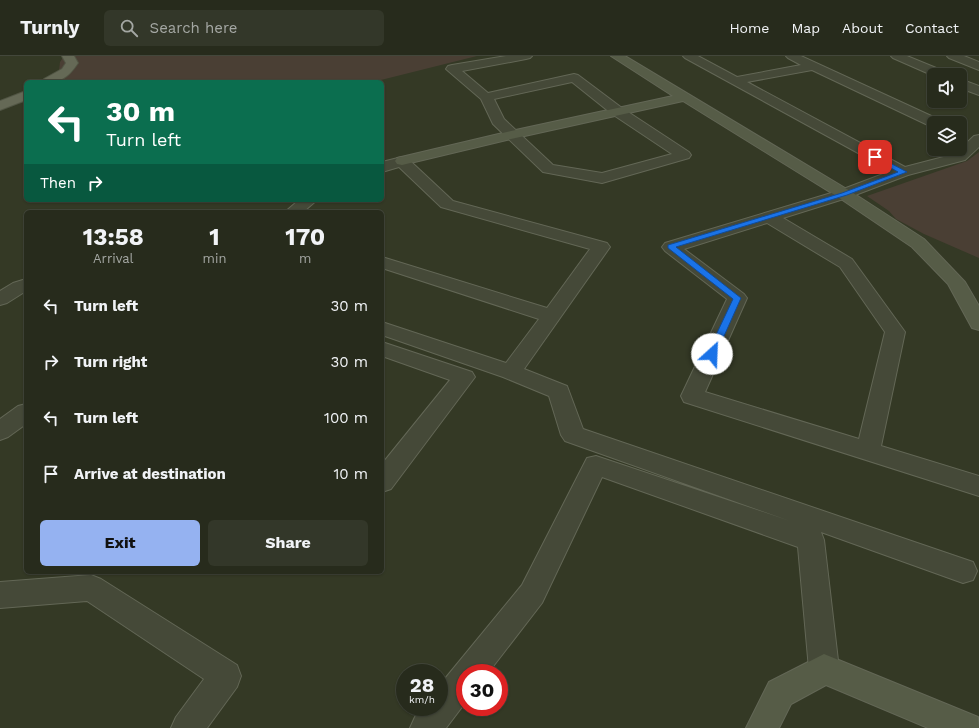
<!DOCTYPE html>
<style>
:root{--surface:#272b1c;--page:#333729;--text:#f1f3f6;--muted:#a4a7a3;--line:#43473b;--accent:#95b2f1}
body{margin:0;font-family:"Work Sans",sans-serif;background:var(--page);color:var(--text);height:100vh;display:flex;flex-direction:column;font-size:15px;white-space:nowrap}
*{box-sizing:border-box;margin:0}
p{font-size:13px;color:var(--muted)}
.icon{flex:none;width:22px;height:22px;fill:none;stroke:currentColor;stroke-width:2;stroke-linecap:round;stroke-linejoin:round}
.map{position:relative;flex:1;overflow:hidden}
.panel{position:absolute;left:24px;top:154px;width:360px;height:364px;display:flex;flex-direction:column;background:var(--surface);border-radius:6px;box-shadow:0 1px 3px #0004,0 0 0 1px var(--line)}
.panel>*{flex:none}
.banner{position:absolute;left:24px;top:24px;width:360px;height:122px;border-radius:6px;box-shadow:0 1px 3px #0004,0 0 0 1px var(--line);background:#0b6e4f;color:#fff;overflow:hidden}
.tools{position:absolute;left:927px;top:12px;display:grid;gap:8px}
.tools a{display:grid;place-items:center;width:40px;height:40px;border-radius:6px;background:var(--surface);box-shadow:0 1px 3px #0004,0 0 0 1px var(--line);font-size:20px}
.speed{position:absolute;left:396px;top:608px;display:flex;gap:8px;font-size:20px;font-weight:700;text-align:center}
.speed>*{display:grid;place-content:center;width:52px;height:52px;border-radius:50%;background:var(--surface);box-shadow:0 1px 3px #0004,0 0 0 1px var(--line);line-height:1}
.speed small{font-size:10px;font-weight:400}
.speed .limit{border:6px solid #d22;background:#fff;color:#111}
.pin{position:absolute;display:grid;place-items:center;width:34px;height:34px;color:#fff;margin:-17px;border-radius:8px;box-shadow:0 2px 6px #0006}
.me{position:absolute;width:44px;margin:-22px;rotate:25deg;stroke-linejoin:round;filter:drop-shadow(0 0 3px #0008)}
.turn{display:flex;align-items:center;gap:14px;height:84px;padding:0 16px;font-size:18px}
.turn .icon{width:52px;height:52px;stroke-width:2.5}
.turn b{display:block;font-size:28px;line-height:34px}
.then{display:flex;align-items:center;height:38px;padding:0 16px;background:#0003;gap:8px;font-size:15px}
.eta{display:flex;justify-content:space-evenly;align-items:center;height:68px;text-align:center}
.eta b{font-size:24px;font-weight:700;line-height:28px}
.action{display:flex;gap:8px;margin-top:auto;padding:8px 16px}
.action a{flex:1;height:46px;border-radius:6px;background:var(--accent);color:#111;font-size:16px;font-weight:700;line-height:46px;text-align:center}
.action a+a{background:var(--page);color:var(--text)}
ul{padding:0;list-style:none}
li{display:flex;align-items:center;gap:12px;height:56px;padding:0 16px}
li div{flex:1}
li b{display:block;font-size:15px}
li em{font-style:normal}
header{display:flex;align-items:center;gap:24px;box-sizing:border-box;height:56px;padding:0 20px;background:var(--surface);border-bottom:1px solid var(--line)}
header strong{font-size:19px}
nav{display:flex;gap:22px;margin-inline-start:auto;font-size:14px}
.search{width:280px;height:36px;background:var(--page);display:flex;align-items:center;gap:10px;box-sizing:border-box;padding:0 14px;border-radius:6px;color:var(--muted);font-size:15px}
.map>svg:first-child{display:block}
.green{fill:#4a3f34}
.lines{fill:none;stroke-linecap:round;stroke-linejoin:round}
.street-casing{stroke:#636756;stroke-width:2}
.secondary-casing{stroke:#636756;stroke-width:2}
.primary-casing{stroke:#515544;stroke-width:2}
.street{fill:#454938;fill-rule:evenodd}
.secondary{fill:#565c47;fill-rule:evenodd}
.primary{fill:#656956;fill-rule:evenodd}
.route{fill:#1a73e8;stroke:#114b97}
</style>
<header>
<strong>Turnly</strong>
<div class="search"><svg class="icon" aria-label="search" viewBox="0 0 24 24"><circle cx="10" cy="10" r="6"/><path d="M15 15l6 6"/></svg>Search here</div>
<nav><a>Home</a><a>Map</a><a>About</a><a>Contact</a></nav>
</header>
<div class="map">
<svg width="979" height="672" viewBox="0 0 979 672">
<rect width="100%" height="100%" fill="#343925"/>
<g class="green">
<polygon points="64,0 477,0 373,26 61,26 58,24 60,6"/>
<polygon points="979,96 979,202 924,178 896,163 889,155 867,140 967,105"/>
</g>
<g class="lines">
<g class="street-casing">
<g id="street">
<path d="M506,0H532L530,2L526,3L462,15L488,37L574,18L578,19L622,52L689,96L691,99L689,102L602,127L543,116L493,68L481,43L446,13L448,10L452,9ZM572,26L612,58L672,98L602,117L553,109L504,63L494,43Z"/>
<path d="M683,0H698L737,21L801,9L788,2L786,0H801L940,64L942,67H934V71L930,70L812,14L747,26L905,111L955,98L974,80L979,79V91L965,104L908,119L850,141L783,162L852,203L905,276L881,390L979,420V440L684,346L681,340L727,243L665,195L662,191L665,187L838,135L891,115L685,2ZM767,167L840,211L885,276L859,383L705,336L747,242L744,238L684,193Z"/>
<polygon points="891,0 907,0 946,16 948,19 934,20 893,2"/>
<polygon points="947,0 964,0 979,6 979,14 949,2"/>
<polygon points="960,23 979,30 979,39 960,32"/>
<polygon points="402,101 407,102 453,145 607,187 610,191 524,313 567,330 583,373 973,506 977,515 973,524 963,527 821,476 824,484 839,613 835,624 824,628 813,624 809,613 798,491 602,421 542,547 488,617 465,617 465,647 446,672 410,672 415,661 422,651 439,651 439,630 522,529 587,402 596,400 790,465 565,385 561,379 549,340 503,321 382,279 382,266 506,307 539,263 382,212 382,201 547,252 590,193 441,151 399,111 382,116 382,106"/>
<polygon points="299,144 317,144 303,156 285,156"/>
<polygon points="26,223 26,235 7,247 0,249 0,235 13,227"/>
<polygon points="382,286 472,316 475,321 391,433 382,436 382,408 450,324 382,300"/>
<polygon points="26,348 26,368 8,381 0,384 0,363 18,350"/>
<polygon points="91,519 101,523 237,609 241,620 237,631 207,672 171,672 176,661 204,623 87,545 0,552 0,526"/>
</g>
</g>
<g class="secondary-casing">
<g id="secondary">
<polygon points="611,0 625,0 850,135 924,183 965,226 979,250 979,274 972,272 948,228 912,191 838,141 683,45 511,83 402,109 397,108 395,105 397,102 511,75 673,40"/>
<polygon points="824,598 978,661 979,672 928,672 826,629 791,648 779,672 746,672 769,626"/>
</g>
</g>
<g class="primary-casing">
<g id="primary">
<path d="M62,0H74L78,7C67,23 61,26 42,26L44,23L62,13L66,7Z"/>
<polygon points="26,35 26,44 0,54 0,45"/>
</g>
</g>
<use href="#street" class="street"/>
<use href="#secondary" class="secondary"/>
<use href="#primary" class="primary"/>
</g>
<polygon class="route" points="873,100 877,100 907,116 847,139 676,191 741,242 716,298 715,300 709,300 707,298 733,243 668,192 668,189 842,137 898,116 873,102"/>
</svg>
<div class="tools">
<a><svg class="icon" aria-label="sound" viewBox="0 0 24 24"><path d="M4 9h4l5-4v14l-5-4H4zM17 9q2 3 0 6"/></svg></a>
<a><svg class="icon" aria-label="layers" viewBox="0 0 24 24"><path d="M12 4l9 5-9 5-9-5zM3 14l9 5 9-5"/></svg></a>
</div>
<div class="speed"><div>28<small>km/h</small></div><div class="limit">30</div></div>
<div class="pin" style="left:875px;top:101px;background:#d93025"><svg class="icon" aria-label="arrive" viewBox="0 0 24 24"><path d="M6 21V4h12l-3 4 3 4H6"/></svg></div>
<svg class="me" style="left:712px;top:298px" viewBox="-20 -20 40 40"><circle r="19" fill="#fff"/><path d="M0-13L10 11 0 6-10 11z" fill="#1a73e8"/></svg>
<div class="banner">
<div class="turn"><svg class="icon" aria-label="left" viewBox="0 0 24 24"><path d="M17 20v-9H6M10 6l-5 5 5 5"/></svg><div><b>30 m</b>Turn left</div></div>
<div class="then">Then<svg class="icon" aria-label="right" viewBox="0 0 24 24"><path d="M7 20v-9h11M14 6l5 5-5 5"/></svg></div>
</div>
<section class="panel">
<div class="eta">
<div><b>13:58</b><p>Arrival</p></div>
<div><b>1</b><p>min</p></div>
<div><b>170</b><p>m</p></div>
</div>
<ul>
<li><svg class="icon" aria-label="left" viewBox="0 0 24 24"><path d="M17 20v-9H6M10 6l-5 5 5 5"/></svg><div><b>Turn left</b></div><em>30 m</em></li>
<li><svg class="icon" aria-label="right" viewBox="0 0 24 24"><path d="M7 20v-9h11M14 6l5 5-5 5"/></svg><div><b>Turn right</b></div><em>30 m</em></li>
<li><svg class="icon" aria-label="left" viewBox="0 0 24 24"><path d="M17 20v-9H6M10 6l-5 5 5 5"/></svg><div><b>Turn left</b></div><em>100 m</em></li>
<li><svg class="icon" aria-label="arrive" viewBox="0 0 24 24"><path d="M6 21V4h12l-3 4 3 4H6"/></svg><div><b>Arrive at destination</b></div><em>10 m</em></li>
</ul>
<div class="action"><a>Exit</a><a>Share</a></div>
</section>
</div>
